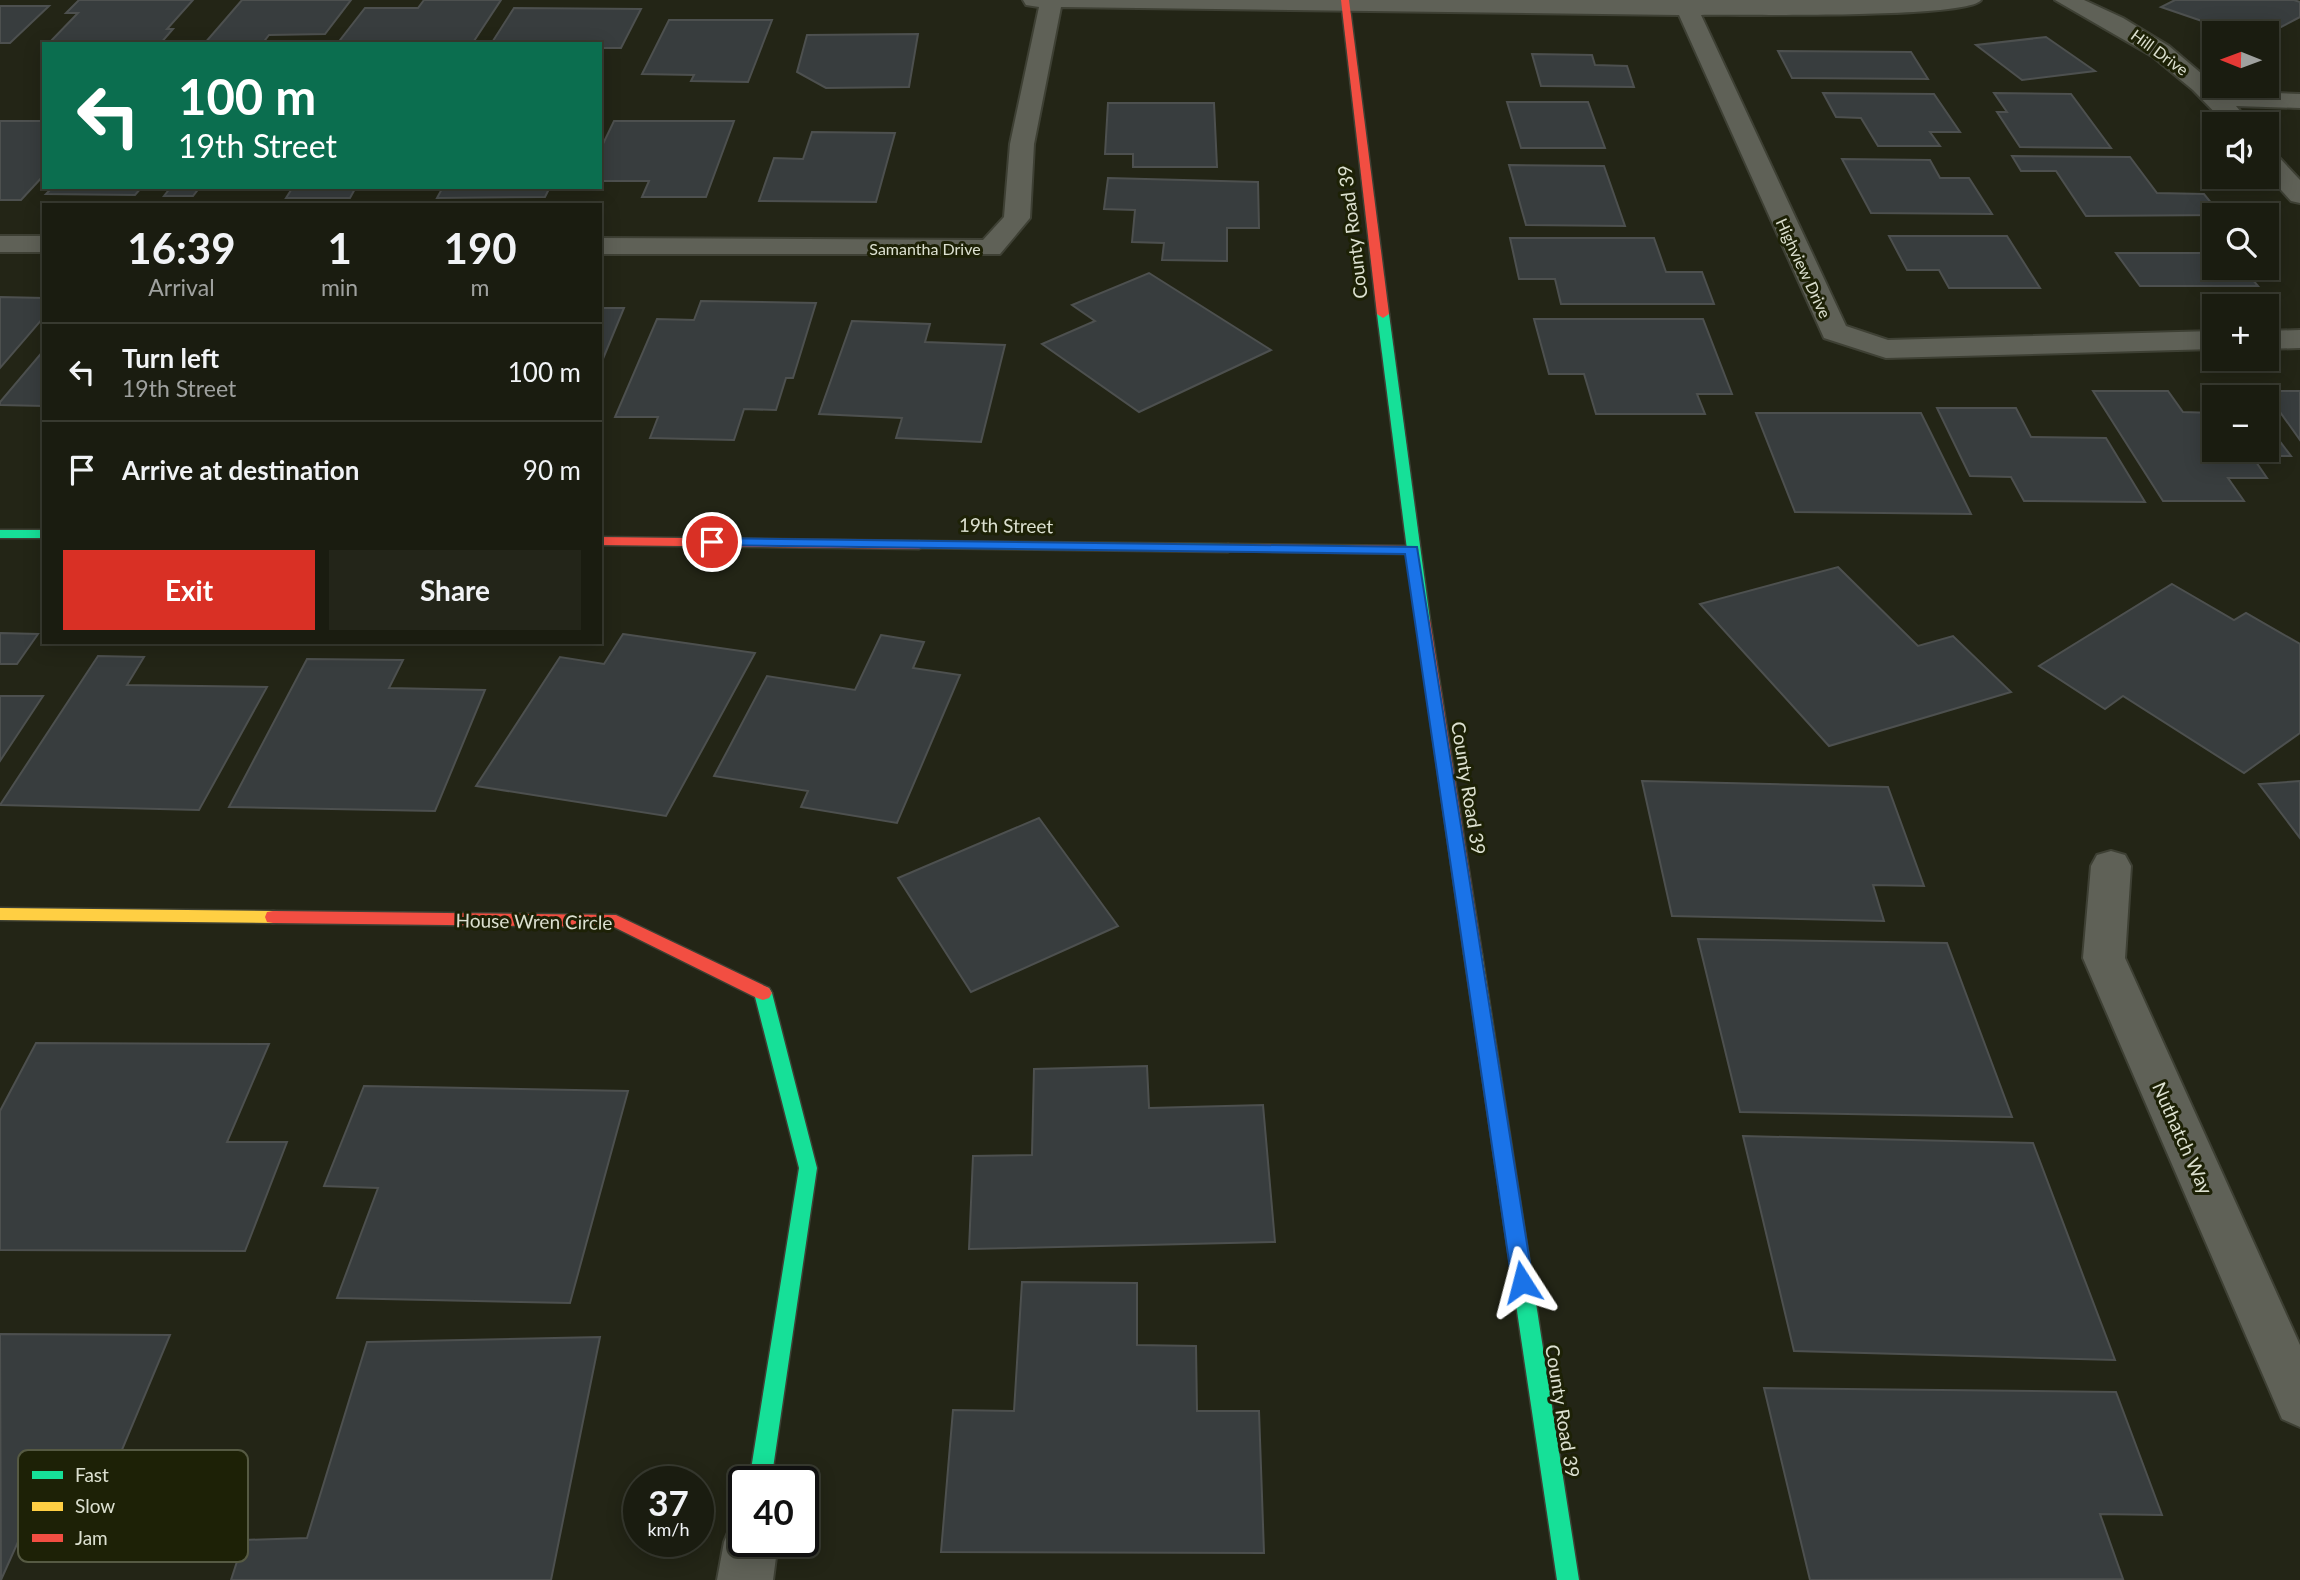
<!DOCTYPE html>
<meta charset="utf-8">
<style>
:root{--surface:#1a1c10;--page:#232519;--text:#f1f3f6;--muted:#9fa19f;--line:#383a30;--accent:#d93025}
body{margin:0;font-family:Lato,sans-serif;background:var(--page);color:var(--text);height:100vh;display:flex;flex-direction:column;font-size:26px;white-space:nowrap}
*{box-sizing:border-box;margin:0}
p{font-size:23px;color:var(--muted)}
.icon{flex:none;width:38px;height:38px;fill:none;stroke:currentColor;stroke-width:2;stroke-linecap:round;stroke-linejoin:round}
.map{position:relative;flex:1;overflow:hidden}
.sheet{position:absolute;left:42px;top:203px;width:560px;height:441px;display:flex;flex-direction:column;background:var(--surface);border-radius:0px;box-shadow:0 4px 18px #0003,0 0 0 2px var(--line)}
.sheet>*{flex:none}
.guide{position:absolute;left:42px;top:42px;width:560px;height:147px;border-radius:0px;box-shadow:0 4px 18px #0003,0 0 0 2px var(--line);background:#0b6e4f;color:#fff;overflow:hidden}
.needle{width:46px;rotate:271deg}
.tools{position:absolute;left:2202px;top:21px;display:grid;gap:14px}
.tools a{display:grid;place-items:center;width:77px;height:77px;border-radius:0px;background:var(--surface);box-shadow:0 4px 18px #0003,0 0 0 2px var(--line);font-size:35px}
.speed{position:absolute;left:623px;top:1466px;display:flex;gap:14px;font-size:35px;font-weight:700;text-align:center}
.speed>*{display:grid;place-content:center;width:91px;height:91px;border-radius:50%;background:var(--surface);box-shadow:0 4px 18px #0003,0 0 0 2px var(--line);line-height:1}
.speed small{font-size:18px;font-weight:400}
.speed .limit{border:4px solid #111;border-radius:10px;background:#fff;color:#111}
.pin{position:absolute;display:grid;place-items:center;width:60px;height:60px;color:#fff;margin:-30px;border:4px solid #fff;border-radius:50%;box-shadow:0 2px 7px #0007}
.me{position:absolute;width:77px;margin:-38px;rotate:351deg;stroke-linejoin:round;filter:drop-shadow(0 0 5px #0008)}
.turn{display:flex;align-items:center;gap:24px;height:147px;padding:0 21px;font-size:32px}
.turn .icon{width:91px;height:91px;stroke-width:2.5}
.turn b{display:block;font-size:49px;line-height:60px}
.eta{display:flex;justify-content:space-evenly;align-items:center;height:119px;text-align:center}
.eta b{font-size:42px;font-weight:700;line-height:49px}
.primary-button{display:flex;gap:14px;margin-top:auto;padding:14px 21px}
.primary-button a{flex:1;height:80px;border-radius:0px;background:var(--accent);color:#fff;font-size:28px;font-weight:700;line-height:80px;text-align:center}
.primary-button a+a{background:var(--page);color:var(--text)}
ul{padding:0;list-style:none}
li{display:flex;align-items:center;gap:21px;height:98px;padding:0 21px;border-top:2px solid var(--line)}
li div{flex:1}
li b{display:block;font-size:26px}
li em{font-style:normal}
.map>svg:first-child{display:block}
.building{fill:#383d3e;stroke:#4d504f;stroke-width:2}
.lines{fill:none;stroke-linecap:round;stroke-linejoin:round}
.street-casing{stroke:#3e4034;stroke-width:4}
.fast-casing{stroke:#3e4034;stroke-width:3}
.slow-casing{stroke:#3e4034;stroke-width:3}
.jam-casing{stroke:#3e4034;stroke-width:3}
.street{fill:#5f6157;fill-rule:evenodd}
.fast{fill:#16e098;fill-rule:evenodd}
.slow{fill:#ffcf43;fill-rule:evenodd}
.jam{fill:#f24e42;fill-rule:evenodd}
.route{fill:#1a73e8;stroke:#114b97;stroke-width:2}
.labels{text-anchor:middle;dominant-baseline:central;stroke-width:6;stroke-linejoin:round;paint-order:stroke}
.far-street-label{font-size:16px;fill:#dce0d0;stroke:#1d2106}
.street-label{font-size:19px;fill:#dce0d0;stroke:#1d2106}
.key{fill:#1d2106;stroke:#565a43;stroke-width:2}
.key-label{font-size:19px;fill:#dce0d0}
</style>
<div class="map">
<svg width="2300" height="1580" viewBox="0 0 2300 1580">
<rect width="100%" height="100%" fill="#232516"/>
<g class="building">
<polygon points="79,0 193,0 167,29 173,29 160,44 48,44 78,13 66,13"/>
<polygon points="242,0 351,0 325,34 269,35 262,44 204,44"/>
<polygon points="424,0 501,0 472,44 337,44 365,8 418,8"/>
<polygon points="2175,0 2294,0 2300,2 2300,17 2266,35 2237,33 2161,7"/>
<polygon points="0,6 49,6 10,43 0,43"/>
<polygon points="514,8 641,9 621,48 600,48 600,44 491,44"/>
<polygon points="669,20 772,20 748,82 691,81 694,75 642,74"/>
<polygon points="918,34 909,87 826,88 797,72 807,35"/>
<polygon points="2046,37 2095,71 2022,80 1976,45"/>
<polygon points="1778,51 1911,52 1928,79 1792,78"/>
<polygon points="1532,54 1592,55 1595,65 1627,66 1634,87 1541,86"/>
<polygon points="1823,93 1934,94 1960,132 1930,132 1940,146 1878,146 1861,118 1836,117"/>
<polygon points="1994,93 2071,94 2111,148 2020,147 1997,112 2007,112"/>
<polygon points="1507,102 1588,102 1605,148 1521,148"/>
<polygon points="1108,103 1214,103 1217,167 1133,167 1133,154 1105,154"/>
<polygon points="0,121 44,121 44,175 21,200 0,200"/>
<polygon points="614,121 734,121 706,197 642,197 649,181 600,181 600,150"/>
<polygon points="812,132 895,133 876,202 759,201 774,158 803,159"/>
<polygon points="2012,156 2130,157 2157,193 2204,194 2221,215 2086,216 2056,171 2021,171"/>
<polygon points="1842,159 1930,160 1940,178 1969,178 1992,214 1871,213"/>
<polygon points="1509,165 1604,166 1625,226 1526,225"/>
<polygon points="1108,178 1258,182 1259,228 1227,228 1227,261 1162,260 1164,243 1132,242 1135,210 1104,209"/>
<polygon points="53,187 142,187 135,195 46,194"/>
<polygon points="171,187 200,187 193,196 164,196"/>
<polygon points="293,187 356,187 350,198 286,198"/>
<polygon points="443,187 550,187 545,197 437,198"/>
<polygon points="1889,236 2007,236 2040,288 1949,288 1939,270 1907,270"/>
<polygon points="1510,238 1654,238 1666,272 1702,272 1714,304 1561,304 1555,279 1519,279"/>
<polygon points="2116,253 2214,253 2214,268 2243,268 2258,286 2140,286"/>
<polygon points="1149,273 1271,350 1139,412 1042,344 1095,321 1072,305"/>
<polygon points="0,297 44,298 44,317 0,368"/>
<polygon points="701,301 816,303 793,378 786,378 776,410 744,409 734,440 650,438 658,417 615,417 657,319 694,320"/>
<polygon points="600,308 624,308 600,366"/>
<polygon points="1534,319 1703,319 1732,394 1697,394 1705,414 1596,414 1584,374 1549,374"/>
<polygon points="852,321 930,324 925,342 1005,345 981,442 896,438 902,418 819,414"/>
<polygon points="44,350 44,406 0,405 0,402"/>
<polygon points="2093,391 2168,391 2183,412 2214,413 2214,450 2266,450 2266,423 2291,456 2252,456 2267,478 2228,478 2244,501 2163,501"/>
<polygon points="2265,391 2300,391 2300,440"/>
<polygon points="1937,408 2016,408 2031,437 2106,438 2145,502 2024,501 2011,477 1970,476"/>
<polygon points="1756,413 1921,413 1971,514 1795,512"/>
<polygon points="1838,567 1918,646 1953,636 2011,692 1829,746 1700,604"/>
<polygon points="2172,584 2234,620 2246,613 2300,644 2300,733 2244,773 2123,696 2105,709 2039,666"/>
<polygon points="0,633 38,634 17,664 0,664"/>
<polygon points="623,634 755,653 666,816 476,786 560,657 604,664"/>
<polygon points="881,635 924,642 913,668 960,675 897,823 801,807 808,791 714,776 767,676 855,690"/>
<polygon points="98,656 144,657 127,685 267,687 199,810 0,805"/>
<polygon points="307,659 403,660 389,688 485,690 435,811 229,807"/>
<polygon points="0,696 43,696 0,761"/>
<polygon points="1642,781 1888,787 1924,886 1873,885 1884,921 1672,916"/>
<polygon points="2300,781 2300,838 2259,784"/>
<polygon points="1039,818 1118,926 971,992 898,878"/>
<polygon points="1698,939 1947,943 2012,1117 1740,1112"/>
<polygon points="36,1043 269,1044 227,1142 287,1142 245,1251 0,1250 0,1111"/>
<polygon points="1147,1066 1149,1108 1263,1105 1275,1242 969,1249 973,1156 1032,1155 1034,1069"/>
<polygon points="364,1086 628,1091 570,1303 337,1298 378,1188 324,1186"/>
<polygon points="1743,1136 2033,1143 2115,1360 1794,1351"/>
<polygon points="1022,1282 1137,1283 1137,1345 1196,1346 1197,1411 1259,1411 1264,1553 941,1552 953,1410 1014,1411"/>
<polygon points="0,1334 170,1335 114,1469 51,1468 1,1580"/>
<polygon points="600,1337 551,1580 231,1580 244,1540 307,1538 367,1342"/>
<polygon points="1764,1388 2116,1392 2162,1515 2100,1514 2123,1579 1810,1580"/>
</g>
<g class="lines">
<g class="street-casing">
<g id="street">
<path d="M1023,0H1981C1968,19 1738,14 1701,15L1846,326L1888,340L2214,331V349L1886,358L1824,338L1679,15L1061,7L1034,144L1030,218L1000,254H600V238L983,240L1004,217L1010,144L1039,7L1026,5Z"/>
<polygon points="2055,0 2084,0 2123,18 2169,46 2222,91 2300,94 2300,108 2236,106 2251,124 2226,124 2193,90 2152,56"/>
<polygon points="2266,150 2275,153 2300,180 2300,203 2291,201 2266,173"/>
<rect x="0" y="236" width="44" height="16"/>
<polygon points="2300,330 2300,348 2266,349 2266,331"/>
<polygon points="2111,851 2125,855 2131,866 2125,958 2300,1345 2300,1427 2282,1419 2083,958 2091,866 2097,855"/>
<polygon points="744,1518 744,1542 778,1542 773,1580 717,1580 724,1542 732,1523"/>
</g>
</g>
<g class="fast-casing">
<g id="fast">
<polygon points="1383,310 1389,314 1430,620 1423,625 1416,620 1377,314"/>
<rect x="0" y="530" width="44" height="8"/>
<polygon points="919,541 1228,544 1235,548 1228,552 914,548 912,545"/>
<polygon points="763,986 769,988 772,993 817,1168 771,1482 749,1482 799,1168 754,993 757,988"/>
<polygon points="1523,1275 1530,1278 1533,1284 1579,1580 1557,1580 1513,1284 1516,1278"/>
</g>
</g>
<g class="slow-casing">
<g id="slow">
<polygon points="0,908 273,911 279,912 281,917 279,922 273,923 0,920"/>
<polygon points="1473,947 1479,949 1482,954 1533,1284 1530,1290 1523,1293 1516,1290 1513,1284 1464,954 1467,949"/>
</g>
</g>
<g class="jam-casing">
<g id="jam">
<polygon points="1341,0 1349,0 1389,314 1383,318 1377,314"/>
<polygon points="600,537 919,541 926,545 919,549 600,545"/>
<polygon points="1228,544 1412,546 1419,550 1412,554 1223,551 1221,548"/>
<polygon points="1423,615 1430,620 1482,954 1479,959 1467,959 1464,954 1416,620"/>
<polygon points="273,911 616,915 769,988 772,993 769,998 763,1000 757,998 614,927 273,923 267,922 265,917 267,912"/>
</g>
</g>
<use href="#street" class="street"/>
<use href="#fast" class="fast"/>
<use href="#slow" class="slow"/>
<use href="#jam" class="jam"/>
</g>
<polygon class="route" points="712,538 1417,547 1533,1282 1530,1288 1522,1291 1515,1288 1512,1282 1405,554 707,545 705,542"/>
<g class="labels">
<g class="far-street-label">
<text transform="translate(2160 52) rotate(36)">Hill Drive</text>
<text x="925" y="248">Samantha Drive</text>
<text transform="translate(1804 268) rotate(65)">Highview Drive</text>
</g>
<g class="street-label">
<text transform="translate(1352 232) rotate(-97)">County Road 39</text>
<text transform="translate(1006 525) rotate(1)">19th Street</text>
<text transform="translate(1469 788) rotate(81)">County Road 39</text>
<text transform="translate(534 921) rotate(1)">House Wren Circle</text>
<text transform="translate(2183 1138) rotate(66)">Nuthatch Way</text>
<text transform="translate(1563 1411) rotate(81)">County Road 39</text>
</g>
</g>
<rect x="18" y="1450" width="230" height="112" rx="10" class="key"/>
<rect x="32" y="1471" width="31" height="8" fill="#16e098"/>
<rect x="32" y="1502" width="31" height="9" fill="#ffcf43"/>
<rect x="32" y="1534" width="31" height="8" fill="#f24e42"/>
<g class="key-label">
<text x="75" y="1482">Fast</text>
<text x="75" y="1513">Slow</text>
<text x="75" y="1545">Jam</text>
</g>
</svg>
<div class="tools">
<a><svg class="needle" viewBox="-14 -14 28 28"><path d="M0-13l5 13h-10z" fill="#e53935"/><path d="M0 13l5-13h-10z" fill="#9fa19f"/></svg></a>
<a><svg class="icon" aria-label="sound" viewBox="0 0 24 24"><path d="M4 9h4l5-4v14l-5-4H4zM17 9q2 3 0 6"/></svg></a>
<a><svg class="icon" aria-label="search" viewBox="0 0 24 24"><circle cx="10" cy="10" r="6"/><path d="M15 15l6 6"/></svg></a>
<a>+</a>
<a>−</a>
</div>
<div class="speed"><div>37<small>km/h</small></div><div class="limit">40</div></div>
<div class="pin" style="left:712px;top:542px;background:#d93025"><svg class="icon" aria-label="arrive" viewBox="0 0 24 24"><path d="M6 21V4h12l-3 4 3 4H6"/></svg></div>
<svg class="me" style="left:1522px;top:1282px" viewBox="-20 -20 40 40"><path d="M0-17L14 15 0 8-14 15z" fill="#1a73e8" stroke="#fff" stroke-width="4"/></svg>
<div class="guide">
<div class="turn"><svg class="icon" aria-label="left" viewBox="0 0 24 24"><path d="M17 20v-9H6M10 6l-5 5 5 5"/></svg><div><b>100 m</b>19th Street</div></div>
</div>
<section class="sheet">
<div class="eta">
<div><b>16:39</b><p>Arrival</p></div>
<div><b>1</b><p>min</p></div>
<div><b>190</b><p>m</p></div>
</div>
<ul>
<li><svg class="icon" aria-label="left" viewBox="0 0 24 24"><path d="M17 20v-9H6M10 6l-5 5 5 5"/></svg><div><b>Turn left</b><p>19th Street</p></div><em>100 m</em></li>
<li><svg class="icon" aria-label="arrive" viewBox="0 0 24 24"><path d="M6 21V4h12l-3 4 3 4H6"/></svg><div><b>Arrive at destination</b></div><em>90 m</em></li>
</ul>
<div class="primary-button"><a>Exit</a><a>Share</a></div>
</section>
</div>
